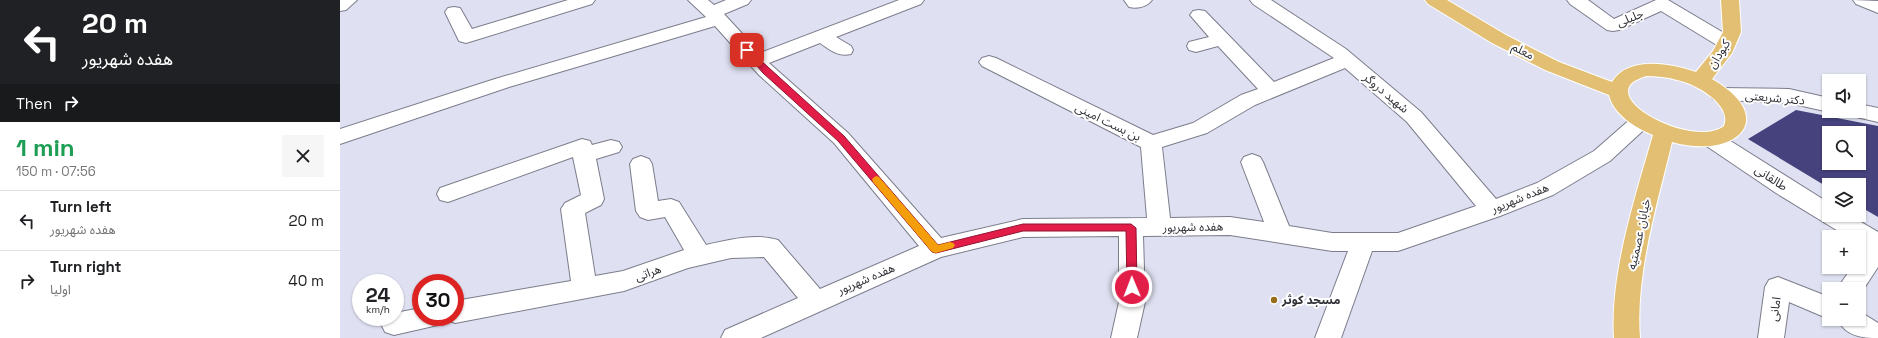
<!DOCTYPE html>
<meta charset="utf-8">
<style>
:root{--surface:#fff;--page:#f6f6f6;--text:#202124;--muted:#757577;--line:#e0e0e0}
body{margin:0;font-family:"Space Grotesk","Noto Sans Arabic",sans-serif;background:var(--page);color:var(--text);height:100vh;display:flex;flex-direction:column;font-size:15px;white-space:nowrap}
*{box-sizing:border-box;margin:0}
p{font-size:13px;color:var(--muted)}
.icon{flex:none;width:22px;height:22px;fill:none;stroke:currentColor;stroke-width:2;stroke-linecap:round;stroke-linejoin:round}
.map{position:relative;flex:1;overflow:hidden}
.side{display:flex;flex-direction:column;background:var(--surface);width:340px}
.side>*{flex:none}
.hud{background:#202124;color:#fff;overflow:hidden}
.buttons{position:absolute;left:1482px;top:74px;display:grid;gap:8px}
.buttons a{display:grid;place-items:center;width:44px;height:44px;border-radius:0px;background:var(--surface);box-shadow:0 1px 3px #0004;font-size:20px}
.speed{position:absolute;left:12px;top:274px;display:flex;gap:8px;font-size:20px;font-weight:700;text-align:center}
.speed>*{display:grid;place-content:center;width:52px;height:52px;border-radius:50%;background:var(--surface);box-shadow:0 1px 3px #0004;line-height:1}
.speed small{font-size:10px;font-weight:400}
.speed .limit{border:6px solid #d22;background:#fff;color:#111}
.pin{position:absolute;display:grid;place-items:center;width:34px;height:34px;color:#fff;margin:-17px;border-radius:8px;box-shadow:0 2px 6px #0006}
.me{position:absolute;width:44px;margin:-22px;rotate:359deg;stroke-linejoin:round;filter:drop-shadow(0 0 3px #0008)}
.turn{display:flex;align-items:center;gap:14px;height:84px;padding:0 16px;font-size:18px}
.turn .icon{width:52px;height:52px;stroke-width:2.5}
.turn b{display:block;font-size:28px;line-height:34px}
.then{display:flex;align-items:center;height:38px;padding:0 16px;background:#0003;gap:8px;font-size:15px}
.round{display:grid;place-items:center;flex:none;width:42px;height:42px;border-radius:0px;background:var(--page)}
.headline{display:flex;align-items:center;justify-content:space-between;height:68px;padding:0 16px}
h1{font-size:24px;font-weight:700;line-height:30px;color:#1e9e55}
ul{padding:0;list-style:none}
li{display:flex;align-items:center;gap:12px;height:60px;padding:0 16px;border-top:1px solid var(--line)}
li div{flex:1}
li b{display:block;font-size:15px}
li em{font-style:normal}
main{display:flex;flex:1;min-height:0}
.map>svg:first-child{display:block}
.building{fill:#45427e;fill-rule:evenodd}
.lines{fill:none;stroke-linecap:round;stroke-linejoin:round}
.minor-casing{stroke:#7c7d8c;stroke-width:2}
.major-casing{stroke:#fff;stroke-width:2}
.minor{fill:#fff;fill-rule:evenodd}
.major{fill:#e2bf72;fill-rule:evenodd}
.route{fill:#e11d48;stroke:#92132f}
.slow{fill:#f59e0b}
.poi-dot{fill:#966d19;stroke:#fff;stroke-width:1.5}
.labels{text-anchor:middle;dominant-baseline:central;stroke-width:4;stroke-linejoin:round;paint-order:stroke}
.street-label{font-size:12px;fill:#2f3036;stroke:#fff}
.poi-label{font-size:12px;font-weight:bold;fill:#2f3036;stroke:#fff;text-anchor:start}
</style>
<main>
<section class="side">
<div class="hud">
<div class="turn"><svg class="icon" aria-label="left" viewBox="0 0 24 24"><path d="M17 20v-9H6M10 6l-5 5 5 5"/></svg><div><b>20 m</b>هفده شهریور</div></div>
<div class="then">Then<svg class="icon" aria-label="right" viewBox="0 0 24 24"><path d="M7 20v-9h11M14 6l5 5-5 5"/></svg></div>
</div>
<div class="headline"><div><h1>1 min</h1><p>150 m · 07:56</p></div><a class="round"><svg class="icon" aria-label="close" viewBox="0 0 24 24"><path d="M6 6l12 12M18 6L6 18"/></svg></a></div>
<ul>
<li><svg class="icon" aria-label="left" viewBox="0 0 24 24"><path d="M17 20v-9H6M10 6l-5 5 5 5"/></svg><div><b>Turn left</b><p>هفده شهریور</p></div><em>20 m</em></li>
<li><svg class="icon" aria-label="right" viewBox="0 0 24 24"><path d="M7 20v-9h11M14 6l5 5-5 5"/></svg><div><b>Turn right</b><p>اولیا</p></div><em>40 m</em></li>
</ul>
</section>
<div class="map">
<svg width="1538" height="338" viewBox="0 0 1538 338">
<rect width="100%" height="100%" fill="#dfe0f1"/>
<path class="building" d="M1456,110L1538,126V217L1519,206V185H1489V188L1408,139ZM1489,133H1519V163H1489Z"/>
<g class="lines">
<g class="minor-casing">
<g id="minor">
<polygon points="0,0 17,0 6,10 0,11"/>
<polygon points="228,0 255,0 252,4 126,43 119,41 105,12 108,8 114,7 120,8 132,29"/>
<path d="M348,0H368L374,5L386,0H411L408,4L384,14L420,53L559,0H584L581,4L496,37L511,46L513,50L511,54C498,57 490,50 480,43L429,63L508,133L601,238L683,219L807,218L801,147L642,66L639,62L642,58L649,56L656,58L813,135L853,123L901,95L918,89L878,46L856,52L849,50L847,46L849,42L869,37L850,15L853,11L859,10L865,11L934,82L994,58L913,4L910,0H931L1006,49L1081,112L1156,199L1197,183L1254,151L1294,116L1301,114L1308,116L1311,121L1308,126L1270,161L1213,195L1160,216L1058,251H1032L1001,338H975L1008,251H992L890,235L803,236L805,302L797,338H771L779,302V236L683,237L601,257L421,338H381L385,330L458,298L424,257L391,258L348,268L284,291L115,323L106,319L105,317H115V301L231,281L221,209L225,203L241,195L233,157L108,202L100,200L97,194L100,188L242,139L250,141L252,145L271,140L279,142L282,147L279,152L256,159L264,199L261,205L245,213L255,276L283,271L344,250L325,217L308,220L300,217L296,211L290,164L293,159L301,156L309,159L312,164L318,201L331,199L339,202L366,245C388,240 416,233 438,240L480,289L579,246L494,143L419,75L375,26L169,87L0,144V129L155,79L366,17ZM1005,68L1067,122L1136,206L1058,233H992L949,226L923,162L920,157L912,154L904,157L901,162L924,222L890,217L830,218L822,147L867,133L915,105Z"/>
<path d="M784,0H812C807,7 797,9 789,7Z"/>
<polygon points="1227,0 1248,0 1274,19 1316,0 1328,0 1394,39 1396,43 1394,47 1387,49 1380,47 1321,11 1279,30 1273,31 1267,30 1230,4"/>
<polygon points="1513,0 1538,1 1538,13 1516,4"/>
<polygon points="1380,88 1449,89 1489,98 1489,111 1491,111 1489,112 1449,103 1380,100 1373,99 1370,94 1373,89"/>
<polygon points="1519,104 1538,108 1538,122 1512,116 1509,111 1519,111"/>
<polygon points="1373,133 1381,135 1489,203 1489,215 1509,215 1538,232 1538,267 1519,296 1519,289 1497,289 1512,267 1519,267 1519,256 1525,248 1519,244 1519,237 1508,237 1436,193 1365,145 1362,140 1365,135"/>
<polygon points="1438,277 1489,297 1489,319 1449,302 1444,338 1418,338 1425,287 1429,280"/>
<polygon points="81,308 81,317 102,317 98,325 54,335 45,332 41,324 44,317 55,317 55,313"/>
<path d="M1519,311L1538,323V338C1521,338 1506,336 1497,319H1519Z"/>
</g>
</g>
<g class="major-casing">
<path id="major" d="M1085,0H1107L1166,35L1219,62L1272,82C1289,55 1331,64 1356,72L1373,51L1383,32L1381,0H1399L1401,32L1392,53L1372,79C1441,119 1394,160 1332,142C1317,204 1295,275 1300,338H1274C1270,273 1295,198 1313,135C1296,128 1274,115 1269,95L1205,70L1152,43L1088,4ZM1306,76C1317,76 1327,77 1337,80C1354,83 1393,104 1384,126C1357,147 1274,108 1290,85C1294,80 1301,78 1306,76Z"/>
</g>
<use href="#minor" class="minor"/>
<use href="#major" class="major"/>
</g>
<polygon class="route" points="407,48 504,136 598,245 683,224 791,224 796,228 797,287 796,290 788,290 787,287 786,231 683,231 596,253 592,252 498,141 423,73 403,50"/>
<polygon class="slow" points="536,176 539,177 598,245 610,242 613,243 615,245 613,248 596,253 592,252 533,182 532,179"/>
<circle class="poi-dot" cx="934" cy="300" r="4"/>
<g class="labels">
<g class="street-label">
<text transform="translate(1290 18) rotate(-22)">جلیلی</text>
<text transform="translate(1183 51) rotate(27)">معلم</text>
<text transform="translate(1379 54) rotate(-58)">کبودان</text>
<text transform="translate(1046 93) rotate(40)">شهید دروگر</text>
<text transform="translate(1435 98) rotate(5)">دکتر شریعتی</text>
<text transform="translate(768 122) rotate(26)">بن بست امینی</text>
<text transform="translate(1431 178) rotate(33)">طالقانی</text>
<text transform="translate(1180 198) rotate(-22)">هفده شهریور</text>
<text transform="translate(853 227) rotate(-1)">هفده شهریور</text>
<text transform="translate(1299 234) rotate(-78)">خیابان عصمتیه</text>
<text transform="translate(308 273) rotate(-20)">هراتی</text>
<text transform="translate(526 279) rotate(-23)">هفده شهریور</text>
<text transform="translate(1435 309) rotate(-82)">امانی</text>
</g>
<g class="poi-label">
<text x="942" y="300">مسجد کوثر</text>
</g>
</g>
</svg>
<div class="buttons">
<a><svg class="icon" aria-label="sound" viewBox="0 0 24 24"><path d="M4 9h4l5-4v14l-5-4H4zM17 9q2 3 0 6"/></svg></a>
<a><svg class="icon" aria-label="search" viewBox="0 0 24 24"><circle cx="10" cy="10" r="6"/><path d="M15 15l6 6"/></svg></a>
<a><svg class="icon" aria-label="layers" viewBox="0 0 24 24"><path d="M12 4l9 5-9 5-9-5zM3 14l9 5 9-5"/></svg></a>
<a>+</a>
<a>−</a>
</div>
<div class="speed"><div>24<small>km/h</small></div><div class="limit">30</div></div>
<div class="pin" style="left:407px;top:50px;background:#d93025"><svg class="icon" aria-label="arrive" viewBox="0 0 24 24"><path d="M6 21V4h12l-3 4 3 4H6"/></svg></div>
<svg class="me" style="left:792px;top:287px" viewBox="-20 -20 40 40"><circle r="17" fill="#e11d48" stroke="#fff" stroke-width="3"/><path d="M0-11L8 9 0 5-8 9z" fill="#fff"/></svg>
</div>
</main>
